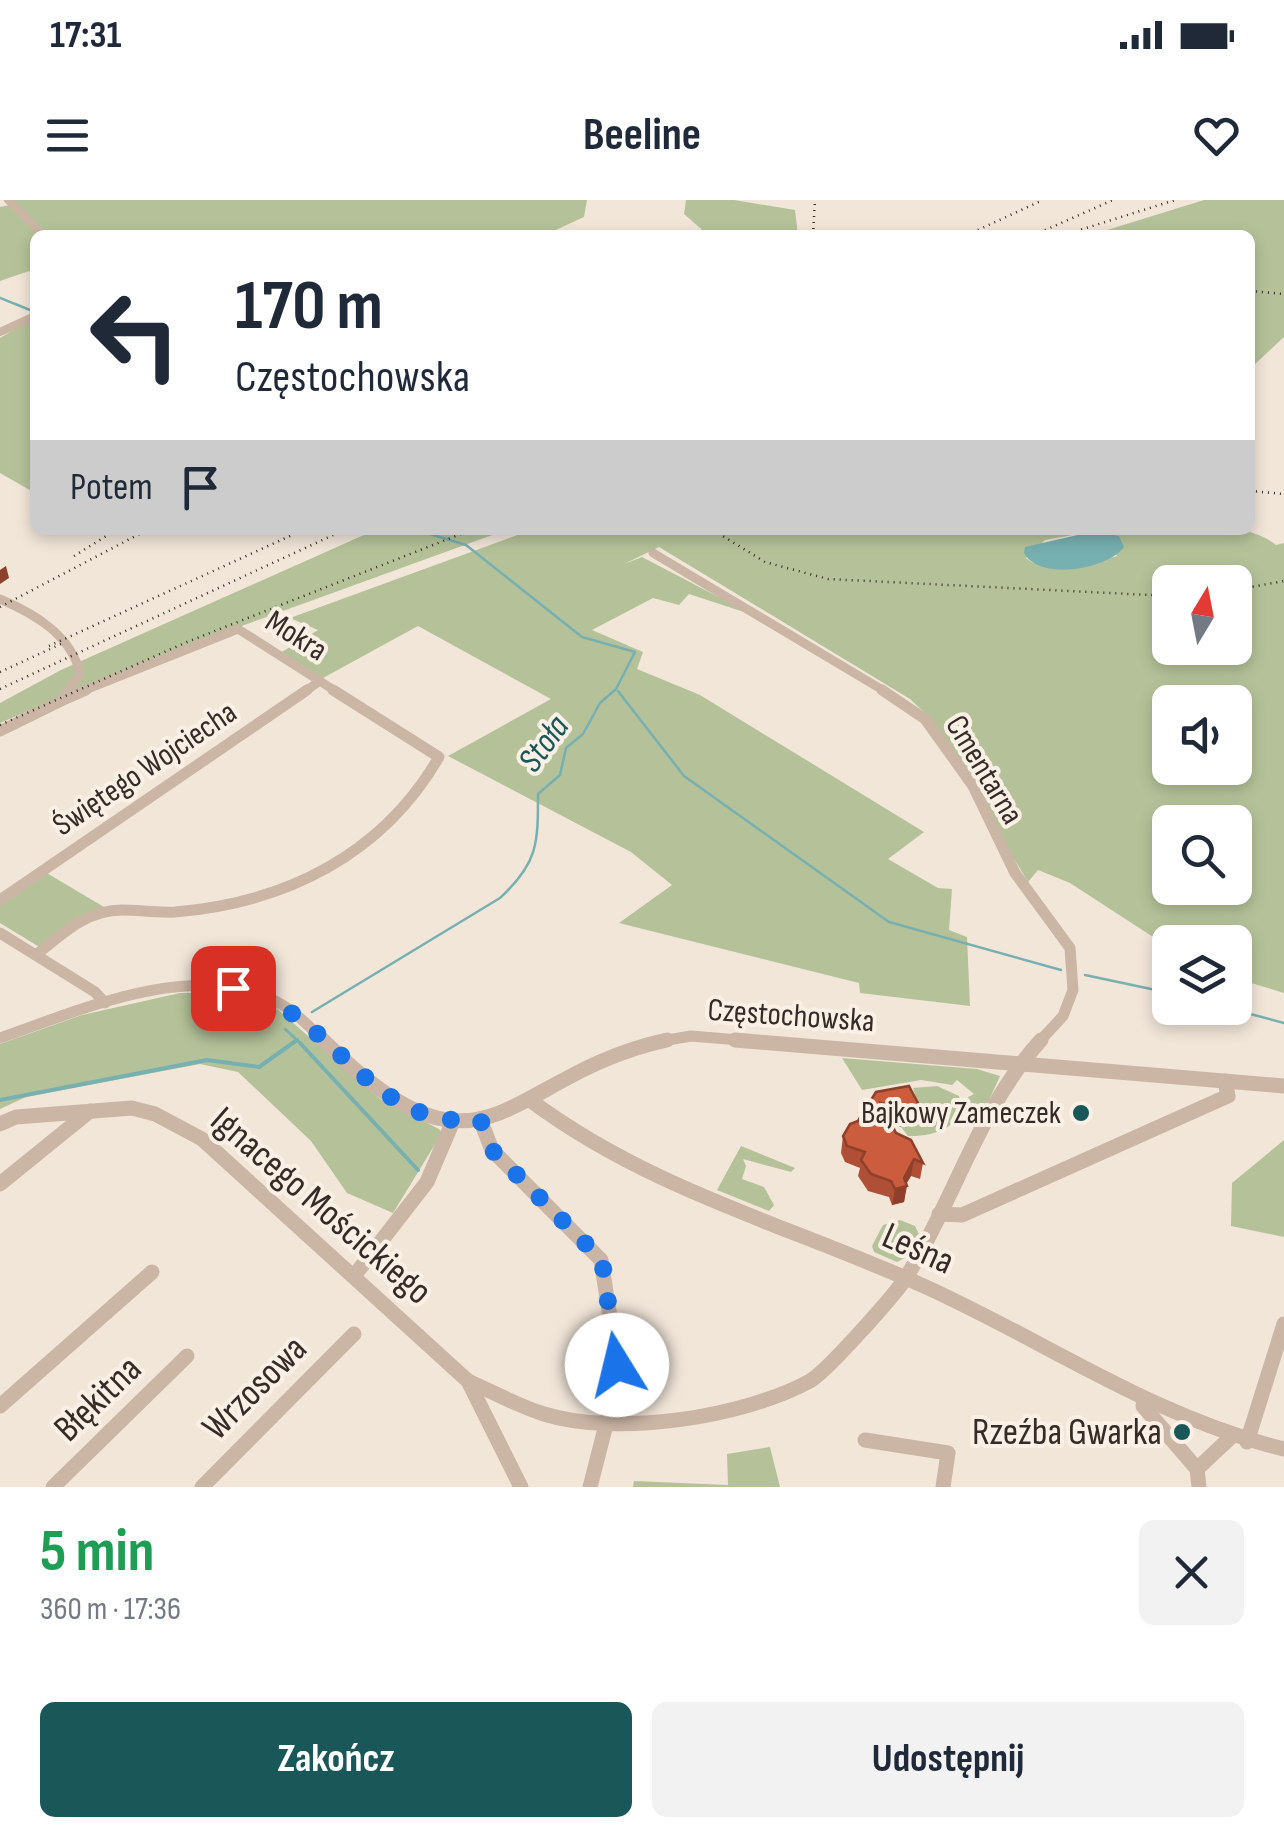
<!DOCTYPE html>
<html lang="pl">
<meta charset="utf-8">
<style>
:root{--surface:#fff;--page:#f2f2f3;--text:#1f2937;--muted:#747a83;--accent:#1a5759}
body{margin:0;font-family:"Sofia Sans Condensed",sans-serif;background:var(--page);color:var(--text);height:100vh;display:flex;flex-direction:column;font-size:38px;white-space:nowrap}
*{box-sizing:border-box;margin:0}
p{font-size:32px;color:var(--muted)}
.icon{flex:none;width:55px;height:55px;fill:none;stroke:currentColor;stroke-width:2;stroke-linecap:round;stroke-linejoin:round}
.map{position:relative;height:1287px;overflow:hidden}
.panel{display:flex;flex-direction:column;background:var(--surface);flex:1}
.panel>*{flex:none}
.banner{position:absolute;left:30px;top:30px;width:1225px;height:305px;border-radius:15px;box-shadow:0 5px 15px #0003;background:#fff;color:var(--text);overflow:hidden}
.needle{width:65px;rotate:10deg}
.tools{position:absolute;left:1152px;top:365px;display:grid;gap:20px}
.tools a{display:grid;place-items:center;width:100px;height:100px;border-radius:15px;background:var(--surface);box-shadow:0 5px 15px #0003;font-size:50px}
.pin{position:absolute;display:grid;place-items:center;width:85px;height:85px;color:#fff;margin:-42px;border-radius:20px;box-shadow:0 5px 15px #0006}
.me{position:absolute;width:110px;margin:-55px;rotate:351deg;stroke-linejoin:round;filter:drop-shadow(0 0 8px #0008)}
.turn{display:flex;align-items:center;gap:35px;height:210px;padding:0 40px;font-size:45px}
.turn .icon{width:130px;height:130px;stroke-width:2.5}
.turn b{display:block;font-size:70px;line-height:85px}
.then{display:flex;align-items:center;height:95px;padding:0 40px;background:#0003;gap:20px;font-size:38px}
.round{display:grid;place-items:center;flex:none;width:105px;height:105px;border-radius:15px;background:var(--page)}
.head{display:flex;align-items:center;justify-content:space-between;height:170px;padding:0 40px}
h1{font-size:60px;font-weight:700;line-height:75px;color:#1e9e55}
.cta{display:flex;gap:20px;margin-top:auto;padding:20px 40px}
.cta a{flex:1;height:115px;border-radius:15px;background:var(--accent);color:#fff;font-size:40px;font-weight:700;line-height:115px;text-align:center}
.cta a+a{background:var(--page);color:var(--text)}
.status{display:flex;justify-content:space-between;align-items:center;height:70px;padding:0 50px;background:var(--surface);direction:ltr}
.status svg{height:28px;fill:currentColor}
header{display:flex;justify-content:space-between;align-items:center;height:130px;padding:0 40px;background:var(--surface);font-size:45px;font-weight:700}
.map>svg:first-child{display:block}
.green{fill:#b5c299;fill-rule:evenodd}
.water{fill:#77b0b1}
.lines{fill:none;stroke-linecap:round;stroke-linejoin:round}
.stream-far1{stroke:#77b0b1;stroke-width:2.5}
.stream{stroke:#77b0b1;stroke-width:4}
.minor-far3{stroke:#cbb5a5;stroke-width:8}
.minor-far2{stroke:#cbb5a5;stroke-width:9}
.minor-far1{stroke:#cbb5a5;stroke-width:11}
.minor{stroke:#cbb5a5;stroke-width:15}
.rail{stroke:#362b26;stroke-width:2.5;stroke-dasharray:1 5;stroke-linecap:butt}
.wall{fill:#af4f35}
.shaded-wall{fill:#8e402b}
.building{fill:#cb5c3e;stroke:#8e402b;stroke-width:2.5}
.route{stroke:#1a73e8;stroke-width:18;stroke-dasharray:0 32.4}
.poi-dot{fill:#1a5759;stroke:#faf0e6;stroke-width:4}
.labels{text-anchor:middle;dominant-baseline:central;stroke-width:8;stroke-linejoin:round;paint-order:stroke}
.street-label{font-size:32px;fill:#362b26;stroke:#faf0e6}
.poi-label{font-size:32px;fill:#362b26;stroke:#faf0e6;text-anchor:end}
.water-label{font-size:35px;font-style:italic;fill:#1a5759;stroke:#faf0e6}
.near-street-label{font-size:38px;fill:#362b26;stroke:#faf0e6}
.near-poi-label{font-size:38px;fill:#362b26;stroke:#faf0e6;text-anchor:end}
</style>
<div class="status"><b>17:31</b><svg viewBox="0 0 49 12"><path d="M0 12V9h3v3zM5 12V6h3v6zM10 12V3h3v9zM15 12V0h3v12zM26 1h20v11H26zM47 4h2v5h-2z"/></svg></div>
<header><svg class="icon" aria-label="menu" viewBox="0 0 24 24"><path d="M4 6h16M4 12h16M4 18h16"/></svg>Beeline<svg class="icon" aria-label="heart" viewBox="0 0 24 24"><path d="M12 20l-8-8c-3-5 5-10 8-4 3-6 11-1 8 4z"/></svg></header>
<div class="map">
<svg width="1284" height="1287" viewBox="0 0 1284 1287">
<rect width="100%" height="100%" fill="#f2e6d9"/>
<g class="green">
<polygon points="11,0 587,0 584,17 545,35 45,35"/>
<polygon points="686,0 734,0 795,10 798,35 708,35 684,14"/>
<polygon points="1204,0 1284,0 1284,137 1254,165 1250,164 1250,35 1091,35"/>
<polygon points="10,5 40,35 35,35 35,69 0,81 0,7"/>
<polygon points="35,117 35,293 0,273 0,138"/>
<polygon points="375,330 506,330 153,458 0,523 0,503 61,470"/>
<path d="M531,330H1149L1155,334C1191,327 1247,321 1276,345L1284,343V793L1235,778V742H1170V748L1070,683L1038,670L1028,682L928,516L910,499L659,347L624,364L642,357L753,415L689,394L679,405L653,398L592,430L643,452L637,469L700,495L924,632L888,659L938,688L952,689L949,730L967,737L970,806L860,793L859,783L619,723L672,685L631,652L448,556L551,499L418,426L323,478L280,453L318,430L290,418ZM1095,331L1117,356C1088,365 1052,378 1026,358L1045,340ZM1170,382H1235V448H1170ZM1170,502H1235V568H1170ZM1170,622H1235V688H1170Z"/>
<polygon points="45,672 104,707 41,748 0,723 0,705"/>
<polygon points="180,793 230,793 275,807 380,899 439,929 442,933 393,1013 347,993 311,941 238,872 200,864 26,897 0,909 0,844 82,815"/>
<polygon points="842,858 977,869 1000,876 984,911 971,909 968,897 974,894 957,880 952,885 921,880 862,890"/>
<path d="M937,886L959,896C968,927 932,937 908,936L901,927L915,924L908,906L918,903L913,888Z"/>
<polygon points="1284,940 1284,1037 1231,1026 1232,983"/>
<polygon points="741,946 795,968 791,972 743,959 746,966 742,979 764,987 774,1005 769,1011 717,990"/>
<polygon points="900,1020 915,1026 920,1036 910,1055 897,1062 874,1052 872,1046 883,1025"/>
<polygon points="770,1247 780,1287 633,1287 634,1281 728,1285 727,1254"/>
</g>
<path class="water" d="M1095,331L1119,336L1124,347C1107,370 1039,381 1024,353L1025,347Z"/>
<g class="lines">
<g class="stream-far1">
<polyline points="0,98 35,112"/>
<polyline points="618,491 684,576 889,722 1061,770"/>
<polyline points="1085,775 1170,793"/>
<polyline points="1228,808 1284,823"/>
<path d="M312,812L500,698C538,663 538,644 538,594L560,575L566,548L583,534L600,503L616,489L635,452L582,437L466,345L417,330"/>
<polyline points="285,829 299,842"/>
</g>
<g class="stream">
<polyline points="300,843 418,970"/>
<polyline points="0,900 207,860 259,867 297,840"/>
</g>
<g class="minor-far3">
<polyline points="8,0 43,35"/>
<polyline points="0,132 35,116"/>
</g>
<g class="minor-far2">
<polyline points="653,353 886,492"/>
<path d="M0,399C33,413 72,435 80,474L67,492"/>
<polyline points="80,492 238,429 337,492"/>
<polyline points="304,492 320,481"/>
</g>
<g class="minor-far1">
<polyline points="882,490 925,519 973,586 1015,673 1070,748 1073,790 1063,816 1039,842"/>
<polyline points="61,501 86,490"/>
<polyline points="0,531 61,501 69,490"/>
<polyline points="0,700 307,490"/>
<polyline points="0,733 95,792 105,803"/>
<path d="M36,755C62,734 86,710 122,710C139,710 157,713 175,712C286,703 383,654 439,557L333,490"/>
<path d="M0,838C81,810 185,762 271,799C292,808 309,826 325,842"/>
<polyline points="656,842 691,836 765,842"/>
</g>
<g class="minor">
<path d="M323,840C488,1003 504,875 667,840"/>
<polyline points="735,840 1284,886"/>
<path d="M530,900C650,990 791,1026 926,1087C1047,1142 1153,1217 1284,1249"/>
<polyline points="480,919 492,950 601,1060 619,1174 590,1287"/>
<polyline points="0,924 16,917 132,908 155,914 202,939 468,1181 521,1287"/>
<polyline points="0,984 90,911"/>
<polyline points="939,1014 962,1015 1228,896 1225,881"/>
<polyline points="354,1076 427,982 453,921"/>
<path d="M468,1181C493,1192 518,1206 544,1214C617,1237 744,1217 810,1181C827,1171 896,1094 907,1076C955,998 979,908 1041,840"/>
<polyline points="0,1206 152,1072"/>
<polyline points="1143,1206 1197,1269 1199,1287"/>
<polyline points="865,1240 948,1253 943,1287"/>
<polyline points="1247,1242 1284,1124"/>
<polyline points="1197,1269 1230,1238"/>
<polyline points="53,1287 187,1156"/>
<polyline points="202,1287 354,1134"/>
</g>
<g class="rail">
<polyline points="813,35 815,0"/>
<polyline points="967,35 1043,0"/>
<polyline points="1034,35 1113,0"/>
<polyline points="1064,35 1175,0"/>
<polyline points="1250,91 1284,94"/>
<polyline points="1250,291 1284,294"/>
<polyline points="713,330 765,362 828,379 1170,396"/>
<polyline points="74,356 116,330"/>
<polyline points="1235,390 1284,381"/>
<polyline points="0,407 147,330"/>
<polyline points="49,446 303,330"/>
<polyline points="0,472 61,444"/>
<polyline points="0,489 344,330"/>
<polyline points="0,525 187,442 471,330"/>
</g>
</g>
<polygon class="wall" points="876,892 920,907 917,924 901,927 891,924 896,933 923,963 920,979 911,976 906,984 904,1002 892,1005 889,997 868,991 858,976 860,968 845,962 841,953 843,936 858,921"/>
<g class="shaded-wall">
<polygon points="6,366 9,378 0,384 0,370"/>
<polygon points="920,907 917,924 901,927 904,911"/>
<polygon points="914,959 911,976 905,986 907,986 904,1002 892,1005 895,989"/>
</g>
<polygon class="building" points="909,886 920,907 904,911 881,903 896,933 911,940 923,963 914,959 904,978 907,986 895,989 891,981 871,974 861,960 865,952 847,946 843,936 850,924 858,921 876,892"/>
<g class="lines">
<path class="route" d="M233,788C331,804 369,934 480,919L492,950L602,1060L617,1165"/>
</g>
<g class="poi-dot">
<circle cx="1081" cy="913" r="10"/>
<circle cx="1182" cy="1232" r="10"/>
</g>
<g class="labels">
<g class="street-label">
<text transform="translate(296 436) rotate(32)">Mokra</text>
<text transform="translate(145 569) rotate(-34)">Świętego Wojciecha</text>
<text transform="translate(984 570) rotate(59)">Cmentarna</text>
<text transform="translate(791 816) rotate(4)">Częstochowska</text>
</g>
<g class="poi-label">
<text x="1061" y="913">Bajkowy Zameczek</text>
</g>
<g class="water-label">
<text transform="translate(544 544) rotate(-54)">Stoła</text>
</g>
<g class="near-street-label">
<text transform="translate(321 1006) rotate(41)">Ignacego Mościckiego</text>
<text transform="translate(918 1049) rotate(24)">Leśna</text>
<text transform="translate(255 1188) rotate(-45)">Wrzosowa</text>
<text transform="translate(98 1199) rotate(-44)">Błękitna</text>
</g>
<g class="near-poi-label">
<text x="1162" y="1232">Rzeźba Gwarka</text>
</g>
</g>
</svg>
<div class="tools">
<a><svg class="needle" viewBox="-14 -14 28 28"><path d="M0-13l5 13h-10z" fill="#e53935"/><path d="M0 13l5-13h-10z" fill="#747a83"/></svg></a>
<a><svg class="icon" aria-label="sound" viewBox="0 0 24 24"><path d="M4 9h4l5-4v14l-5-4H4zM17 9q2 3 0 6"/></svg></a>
<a><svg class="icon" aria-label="search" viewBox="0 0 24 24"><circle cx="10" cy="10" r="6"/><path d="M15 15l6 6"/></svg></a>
<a><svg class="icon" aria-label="layers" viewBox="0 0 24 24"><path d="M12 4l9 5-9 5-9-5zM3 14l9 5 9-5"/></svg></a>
</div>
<div class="pin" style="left:233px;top:788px;background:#d93025"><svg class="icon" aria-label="arrive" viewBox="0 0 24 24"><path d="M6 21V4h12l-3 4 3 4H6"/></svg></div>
<svg class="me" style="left:617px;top:1165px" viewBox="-20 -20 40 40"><circle r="19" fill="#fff"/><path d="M0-13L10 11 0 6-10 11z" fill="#1a73e8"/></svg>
<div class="banner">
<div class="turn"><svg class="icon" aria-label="left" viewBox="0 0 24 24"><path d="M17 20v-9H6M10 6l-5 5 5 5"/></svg><div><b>170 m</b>Częstochowska</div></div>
<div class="then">Potem<svg class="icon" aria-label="arrive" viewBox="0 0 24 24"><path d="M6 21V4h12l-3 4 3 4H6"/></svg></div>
</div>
</div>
<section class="panel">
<div class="head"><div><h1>5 min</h1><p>360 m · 17:36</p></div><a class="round"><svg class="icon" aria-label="close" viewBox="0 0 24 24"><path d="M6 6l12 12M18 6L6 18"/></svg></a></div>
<div class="cta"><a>Zakończ</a><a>Udostępnij</a></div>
</section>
